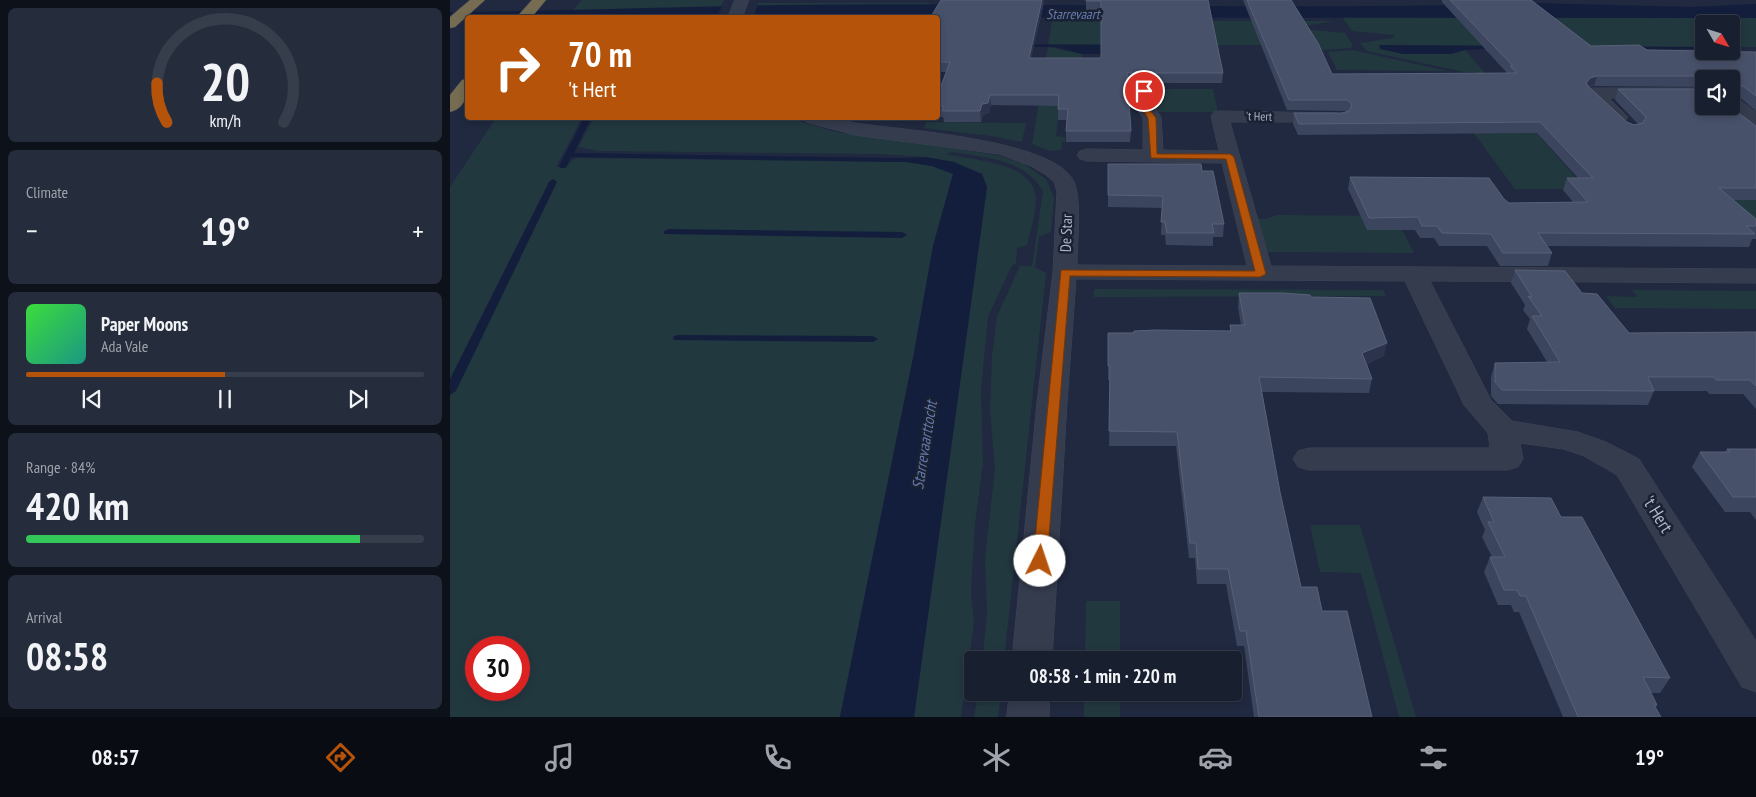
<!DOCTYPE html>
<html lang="en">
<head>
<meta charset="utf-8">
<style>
	:root { --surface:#181f2f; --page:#252c3b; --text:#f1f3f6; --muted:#9fa2aa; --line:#363d4b; --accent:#b45309 }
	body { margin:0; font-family:"PT Sans Narrow",sans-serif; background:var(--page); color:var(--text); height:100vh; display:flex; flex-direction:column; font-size:19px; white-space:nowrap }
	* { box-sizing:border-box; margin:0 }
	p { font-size:16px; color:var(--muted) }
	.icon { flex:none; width:28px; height:28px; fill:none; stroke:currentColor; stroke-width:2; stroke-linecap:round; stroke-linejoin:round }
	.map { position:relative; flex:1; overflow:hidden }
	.panel { display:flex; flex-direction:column; gap:8px; padding:8px; background:#0d111a; width:450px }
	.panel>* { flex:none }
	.hud { position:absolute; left:15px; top:15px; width:475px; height:105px; border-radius:5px; box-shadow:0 2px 8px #0003,0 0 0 1px var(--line); background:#b45309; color:#fff; overflow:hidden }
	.needle { width:32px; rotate:129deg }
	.tools { position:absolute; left:1245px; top:15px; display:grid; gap:10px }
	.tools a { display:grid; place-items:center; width:45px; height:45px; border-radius:5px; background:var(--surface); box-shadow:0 2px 8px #0003,0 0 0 1px var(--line); font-size:25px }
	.speed { position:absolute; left:15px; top:636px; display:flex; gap:10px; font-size:25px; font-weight:700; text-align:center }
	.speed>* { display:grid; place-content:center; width:65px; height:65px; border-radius:50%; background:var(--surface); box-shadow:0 2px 8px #0003,0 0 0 1px var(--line); line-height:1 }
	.speed .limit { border:8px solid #d22; background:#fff; color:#111 }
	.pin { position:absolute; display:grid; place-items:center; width:42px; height:42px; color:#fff; margin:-21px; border:2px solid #fff; border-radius:50%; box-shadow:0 1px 5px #0007 }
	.me { position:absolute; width:55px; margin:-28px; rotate:4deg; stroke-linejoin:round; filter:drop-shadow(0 0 4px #0008) }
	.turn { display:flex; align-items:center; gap:18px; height:105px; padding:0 20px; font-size:22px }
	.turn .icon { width:65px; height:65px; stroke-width:2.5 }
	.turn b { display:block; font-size:35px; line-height:42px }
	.big { font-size:38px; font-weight:800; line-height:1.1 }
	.panel .card { flex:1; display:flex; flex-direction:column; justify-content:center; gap:8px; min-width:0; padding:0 18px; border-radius:8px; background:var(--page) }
	.panel .dial { align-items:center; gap:0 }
	.dial svg { height:130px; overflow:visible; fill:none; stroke:var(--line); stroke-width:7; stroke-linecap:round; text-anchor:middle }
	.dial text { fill:var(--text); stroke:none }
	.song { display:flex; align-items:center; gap:15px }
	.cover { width:60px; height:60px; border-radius:8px; background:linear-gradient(135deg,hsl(120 70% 55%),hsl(170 70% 35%)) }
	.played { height:5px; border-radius:2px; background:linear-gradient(90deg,var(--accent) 50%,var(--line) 50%) }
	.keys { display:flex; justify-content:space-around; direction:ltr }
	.heat { display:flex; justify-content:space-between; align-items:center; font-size:28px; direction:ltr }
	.charge { height:8px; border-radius:4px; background:linear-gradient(90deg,#34c759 84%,var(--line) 0) }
	.trip { position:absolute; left:514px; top:651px; width:278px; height:50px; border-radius:5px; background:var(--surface); box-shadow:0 2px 8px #0003,0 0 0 1px var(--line); font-weight:800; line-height:50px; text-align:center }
	.tab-bar { display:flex; height:80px; justify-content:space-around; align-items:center; background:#0a0c13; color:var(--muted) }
	.tab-bar .icon { width:35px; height:35px }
	.tab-bar .on { color:var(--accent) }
	.tab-bar b { font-size:22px; color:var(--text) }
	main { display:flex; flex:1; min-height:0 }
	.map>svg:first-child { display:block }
	.green { fill:#22383f; fill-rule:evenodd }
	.water { fill:#131e3d }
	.pier { fill:#20293f }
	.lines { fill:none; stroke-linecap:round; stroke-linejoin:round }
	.stream { fill:#131e3d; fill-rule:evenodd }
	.minor-casing { stroke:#3e4557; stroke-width:1 }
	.motorway-casing { stroke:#3d4356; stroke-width:1 }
	.minor { fill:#353c4e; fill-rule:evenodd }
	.motorway { fill:#756c51; fill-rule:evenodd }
	.wall { fill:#3b455d; fill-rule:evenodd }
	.shaded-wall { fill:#2b344c }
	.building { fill:#475169; stroke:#586178 }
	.route { fill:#b45309; stroke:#753606 }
	.labels { text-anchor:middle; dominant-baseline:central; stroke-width:5; stroke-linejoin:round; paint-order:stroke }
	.far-street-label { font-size:12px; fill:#b0b6ca; stroke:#1a2133 }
	.far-water-label { font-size:14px; font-style:italic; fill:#657aad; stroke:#1a2133 }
	.street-label { font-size:15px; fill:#b0b6ca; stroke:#1a2133 }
	.water-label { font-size:16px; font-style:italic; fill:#657aad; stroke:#1a2133 }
	.near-street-label { font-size:18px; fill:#b0b6ca; stroke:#1a2133 }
</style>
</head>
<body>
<main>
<section class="panel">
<div class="card dial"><svg viewBox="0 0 100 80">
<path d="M14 69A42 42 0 1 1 86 69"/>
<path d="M14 69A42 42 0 0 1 8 45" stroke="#b45309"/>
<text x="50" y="56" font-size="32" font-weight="700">20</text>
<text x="50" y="72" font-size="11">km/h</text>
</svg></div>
<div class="card"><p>Climate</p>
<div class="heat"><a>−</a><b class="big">19°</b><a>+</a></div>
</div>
<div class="card">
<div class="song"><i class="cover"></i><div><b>Paper Moons</b><p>Ada Vale</p></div></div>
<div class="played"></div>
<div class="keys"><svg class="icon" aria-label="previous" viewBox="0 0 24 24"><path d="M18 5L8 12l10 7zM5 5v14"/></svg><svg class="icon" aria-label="pause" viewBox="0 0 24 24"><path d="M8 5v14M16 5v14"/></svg><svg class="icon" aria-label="next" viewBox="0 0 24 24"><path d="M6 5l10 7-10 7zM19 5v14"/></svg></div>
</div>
<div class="card"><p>Range · 84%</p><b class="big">420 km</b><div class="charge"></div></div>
<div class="card"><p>Arrival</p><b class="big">08:58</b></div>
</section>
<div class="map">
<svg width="1306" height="717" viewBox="0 0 1306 717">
	<rect width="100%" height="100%" fill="#20293f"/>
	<g class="green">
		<path d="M 132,0 L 274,0 L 271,7 L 122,11 Z"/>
		<path d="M 308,3 L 480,3 L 479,5 L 307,7 Z"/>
		<path d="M 892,17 L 1306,18 L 1306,47 L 1281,47 L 1281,24 L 1254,24 L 1254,47 L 929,45 L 1001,54 L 1015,50 L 1036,74 L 1026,74 L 1024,72 L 1014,72 L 917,51 L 910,43 L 943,38 L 945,35 L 902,31 Z"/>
		<path d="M 602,21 L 884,21 L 854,26 L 852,29 L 895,33 L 903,45 L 901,48 L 869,50 L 867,45 L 598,45 Z"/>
		<path d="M 598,47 L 632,54 L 628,85 L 591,85 Z"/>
		<path d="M 903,50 L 997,71 L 887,70 L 878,52 Z"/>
		<path d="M 591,89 L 691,89 L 692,91 L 612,89 L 606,136 L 615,137 L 615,142 L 612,142 L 611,150 L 600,151 L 582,144 Z"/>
		<path d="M 696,89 L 763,89 L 768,112 L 706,112 L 704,91 L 696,91 Z"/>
		<path d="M 1006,109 L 1083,129 L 1136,189 L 1065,189 Z"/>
		<path d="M 46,118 L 132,118 L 106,167 L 116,167 L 123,160 L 127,158 L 460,162 L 482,166 L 503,174 L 483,246 L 464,353 L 390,717 L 0,717 L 0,187 ZM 26,648 L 69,648 L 69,690 L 26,690 Z"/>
		<path d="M 144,118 L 339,118 L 386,132 L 547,155 L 574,164 L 596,179 L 604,198 L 601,232 L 589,237 L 585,267 L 596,273 L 554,660 L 532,660 L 537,614 L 535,559 L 545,469 L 540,409 L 542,356 L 547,316 L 570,266 L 582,266 L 593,192 C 577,159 533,157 502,152 L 496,154 C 524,161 588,161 586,203 C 585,217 580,231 577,245 L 567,248 L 566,263 L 561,267 L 538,317 L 531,390 L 533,464 L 525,523 L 521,593 L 524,623 L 511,717 L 464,717 L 537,187 L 504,162 L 475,157 L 431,154 L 149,151 L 128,147 Z"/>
		<path d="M 476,122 L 576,123 L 572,142 L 541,136 L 474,128 Z"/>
		<path d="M 1270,199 L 1306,199 L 1306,230 Z"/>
		<path d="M 826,215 L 945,216 L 964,253 L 815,252 L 806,219 L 816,219 Z"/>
		<path d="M 644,289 L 933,290 L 936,296 L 644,297 Z"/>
		<path d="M 1182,290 L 1306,291 L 1306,309 L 1165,308 L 1156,296 L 1188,297 Z"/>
		<path d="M 860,525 L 910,525 L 966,717 L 949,717 L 911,573 L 870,572 Z"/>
		<path d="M 636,601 L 670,601 L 670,660 L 635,660 Z"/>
		<path d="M 528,693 L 551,693 L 548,717 L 524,717 Z"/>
		<rect x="634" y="693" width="36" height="24"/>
	</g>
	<g class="water">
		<path d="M 1081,3 L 1242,7 L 1306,4 L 1306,18 L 0,17 L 0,12 C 109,11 217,7 326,5 C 578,2 830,11 1081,3 Z"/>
		<path d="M 488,44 L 766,45 L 753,54 L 632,54 L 605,47 L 488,47 Z"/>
		<path d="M 929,45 L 1254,47 L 1254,49 L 1035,49 L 1015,50 L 1001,54 L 953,54 L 930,49 Z"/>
		<path d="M 475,157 L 504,162 L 532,174 L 537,187 L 464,717 L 390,717 L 464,353 L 483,246 L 503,174 L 482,166 L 435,159 Z"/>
	</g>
	<path class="pier" d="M 273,4 L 308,4 L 303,18 L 267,17 Z"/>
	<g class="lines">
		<g class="stream">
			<path d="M 134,118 L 141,118 L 124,153 L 450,158 L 454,160 L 450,162 L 121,157 L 116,168 L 110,168 L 109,166 Z"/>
			<path d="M 103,179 L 107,182 L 6,391 L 0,395 L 0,379 L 99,182 Z"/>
			<path d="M 218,229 L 452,232 L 457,235 L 452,238 L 215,234 L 213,232 Z"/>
			<path d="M 228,335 L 423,336 L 428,339 L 423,342 L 224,340 L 223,338 L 224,336 Z"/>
		</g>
		<g class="minor-casing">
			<g id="minor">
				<path d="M 285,0 L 299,0 L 292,18 L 278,18 Z"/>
				<path d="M 694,86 L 700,87 L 703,91 L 706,110 L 711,117 L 713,150 L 769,151 L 761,116 L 764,112 L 770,111 L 888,113 L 891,117 L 888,121 L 882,122 L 780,122 L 821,266 L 1306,269 L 1306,283 L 980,281 L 1041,400 L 1062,421 L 1128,432 L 1156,442 L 1189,459 L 1306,641 L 1306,692 L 1292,687 L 1167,475 L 1134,456 L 1113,449 L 1070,443 L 1073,459 L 1068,467 L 1057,470 L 859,470 L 848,467 L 843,459 L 848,451 L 859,448 L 1040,448 L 1038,433 L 1014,405 L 955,281 L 626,279 L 617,403 L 602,660 L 562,660 L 587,403 L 603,272 L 607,191 L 604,182 L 596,175 L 581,166 L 549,154 L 405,135 L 356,122 L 353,118 L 382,118 L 405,123 C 450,130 605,139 624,182 C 632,199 627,244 627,265 L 797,266 L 772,163 L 637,161 L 630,159 L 627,155 L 630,151 L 637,149 L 693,150 L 693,118 L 688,111 L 685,91 L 688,87 Z"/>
				<path d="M 1144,88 L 1254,88 L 1254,98 L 1159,98 L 1178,117 L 1175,121 C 1160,125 1148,107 1138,97 L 1135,93 L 1138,89 Z"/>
				<path d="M 1281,97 L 1287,98 L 1306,112 L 1306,125 L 1300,124 L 1276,106 L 1281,106 Z"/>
				<path d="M 560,692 L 600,692 L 599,717 L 557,717 Z"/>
			</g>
		</g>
		<g class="motorway-casing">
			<g id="motorway">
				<path d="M 20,0 L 35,0 L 5,27 L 0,28 L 0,17 Z"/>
				<path d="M 82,0 L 96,0 L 81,18 L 66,18 Z"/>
				<path d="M 18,79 C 18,93 16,108 0,112 L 0,95 L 12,80 Z"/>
			</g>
		</g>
		<use href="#minor" class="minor"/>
		<use href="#motorway" class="motorway"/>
	</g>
	<g class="wall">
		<path d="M 636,0 L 758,0 L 773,73 L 772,83 L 678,83 L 681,131 L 680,142 L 616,142 L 616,131 L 617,120 L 608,120 L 608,106 L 541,105 L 539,113 L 533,115 L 531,122 L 494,122 L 493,117 L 488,117 L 488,94 L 496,72 L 488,72 L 488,18 L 594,3 L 581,58 L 651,58 L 651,10 L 636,10 Z"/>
		<path d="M 793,0 L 841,0 L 882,74 L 1057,73 L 992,2 L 992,0 L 1081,0 L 1141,46 L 1197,50 L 1306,52 L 1306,111 L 1288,96 L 1283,96 L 1282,98 L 1285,101 L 1282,109 L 1306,126 L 1306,200 L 1283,200 L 1306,219 L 1306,239 L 1302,239 L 1299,247 L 1097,246 L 1102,253 L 1098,266 L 1050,266 L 1037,246 L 989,246 L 984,238 L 970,238 L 965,230 L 917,230 L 898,189 L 900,177 L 1054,199 L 1059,203 L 1123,202 L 1113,190 L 1117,178 L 1128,178 L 1087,133 L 848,135 L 843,124 L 844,113 L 892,113 L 897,112 L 896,111 L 837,110 ZM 1254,79 L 1281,79 L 1281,106 L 1254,106 L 1168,89 L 1165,100 L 1188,124 L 1184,125 L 1177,122 L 1140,87 L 1144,86 L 1254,87 Z"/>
		<path d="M 658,164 L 752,171 L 774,224 L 773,237 L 763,237 L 763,246 L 716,245 L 715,235 L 711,235 L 712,208 L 658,207 Z"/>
		<path d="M 1065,270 L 1132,293 L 1179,333 L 1306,332 L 1306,409 L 1293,394 L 1259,394 L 1257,391 L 1204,391 L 1198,405 L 1048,404 L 1041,396 L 1041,377 L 1045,363 L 1097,362 L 1077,329 L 1080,319 L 1073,310 L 1075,305 L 1061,283 Z"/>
		<path d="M 789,293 L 861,297 L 934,356 L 917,364 L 922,379 L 919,393 L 812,392 L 830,492 L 851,587 L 872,611 L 922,717 L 804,717 L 794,646 L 787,646 L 776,584 L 747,584 L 745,558 L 739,558 L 726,446 L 659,446 L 660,380 L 658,380 L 658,333 L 780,331 L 780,325 L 791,325 L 788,307 Z"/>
		<path d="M 1277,449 L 1306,449 L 1306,520 L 1300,512 L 1275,512 L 1242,467 L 1250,452 L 1275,452 Z"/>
		<path d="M 1033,497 L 1111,517 L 1220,678 L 1210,693 L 1201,693 L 1207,705 L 1206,708 L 1211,717 L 1113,717 L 1069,612 L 1064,612 L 1061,605 L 1048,605 L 1034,572 L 1040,557 L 1042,557 L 1032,537 L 1035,530 L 1027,512 Z"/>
	</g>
	<g class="shaded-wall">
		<path d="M 592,0 L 594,0 L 594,3 L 579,68 L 579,58 Z"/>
		<path d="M 1147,76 L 1144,86 L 1136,88 L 1136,83 L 1140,78 Z"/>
		<path d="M 540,95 L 541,105 L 539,113 L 533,115 L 531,122 L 530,111 L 532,104 Z"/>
		<path d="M 937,343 L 934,356 L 910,367 L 912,353 Z"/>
	</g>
	<g class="building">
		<path d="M 491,0 L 592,0 L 579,58 L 651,58 L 651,1 L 636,1 L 636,0 L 758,0 L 773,73 L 677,73 L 681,131 L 616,131 L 618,109 L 608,109 L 609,95 L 540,95 L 538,103 L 532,104 L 530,111 L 492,111 L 494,106 L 488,106 L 488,94 L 500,62 L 488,62 L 488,18 L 480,18 Z"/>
		<path d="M 797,0 L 841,0 L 868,43 L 882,74 L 1067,73 L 1060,66 L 1063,66 L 1000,0 L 1081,0 L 1141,46 L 1189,45 L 1197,50 L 1306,52 L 1306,96 L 1293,86 L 1284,85 L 1284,94 L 1281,94 L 1281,79 L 1260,79 L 1259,76 L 1147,76 L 1140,78 L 1136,83 L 1140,88 L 1177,122 L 1184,125 L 1193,123 L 1196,117 L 1168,89 L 1254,89 L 1254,106 L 1279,106 L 1306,126 L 1306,188 L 1269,188 L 1306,219 L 1306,226 L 1296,226 L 1305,234 L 1088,233 L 1102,253 L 1053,253 L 1041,234 L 992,233 L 987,226 L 972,226 L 968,217 L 919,218 L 900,177 L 1039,178 L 1054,199 L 1059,203 L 1138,202 L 1117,178 L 1143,178 L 1090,122 L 849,124 L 844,113 L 892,113 L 899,111 L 902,105 L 898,100 L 839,100 Z"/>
		<path d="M 658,164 L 751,164 L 752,171 L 763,171 L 774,224 L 762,224 L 764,233 L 717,233 L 715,222 L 711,222 L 713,196 L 658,195 Z"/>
		<path d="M 1065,270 L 1115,271 L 1132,293 L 1147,294 L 1179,333 L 1306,332 L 1306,386 L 1300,380 L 1266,380 L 1264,377 L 1198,377 L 1204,391 L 1052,390 L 1045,382 L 1045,363 L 1110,362 L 1082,316 L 1092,316 L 1078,296 L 1082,297 Z"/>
		<path d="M 789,293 L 832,293 L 860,295 L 861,297 L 920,298 L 937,343 L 912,353 L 922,379 L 809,377 L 830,492 L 851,587 L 867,587 L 872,611 L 897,611 L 922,717 L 809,717 L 796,631 L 790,631 L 778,569 L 748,569 L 746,543 L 740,543 L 727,432 L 659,431 L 660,366 L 658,366 L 658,333 L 684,333 L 684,331 L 706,330 L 781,331 L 780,325 L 795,325 Z"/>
		<path d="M 1277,449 L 1306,449 L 1306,497 L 1283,497 L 1250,452 L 1280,452 Z"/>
		<path d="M 1033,497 L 1101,498 L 1111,517 L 1132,517 L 1220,678 L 1193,677 L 1207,705 L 1204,705 L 1211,717 L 1128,717 L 1076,596 L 1070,596 L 1067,590 L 1054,590 L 1040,557 L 1055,557 L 1038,522 L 1044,522 Z"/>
	</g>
	<path class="route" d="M 694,89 L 698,91 L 700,110 L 706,118 L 707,154 L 780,154 L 784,157 L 816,274 L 810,277 L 620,276 L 597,561 L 595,565 L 590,567 L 585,565 L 583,561 L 611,270 L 805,271 L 776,159 L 701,158 L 698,118 L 693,110 L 691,91 Z"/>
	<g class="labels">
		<g class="far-street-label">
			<text transform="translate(809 116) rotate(1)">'t Hert</text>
		</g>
		<g class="far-water-label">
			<text x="623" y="14">Starrevaart</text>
		</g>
		<g class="street-label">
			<text transform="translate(616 233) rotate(-88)">De Star</text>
		</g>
		<g class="water-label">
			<text transform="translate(474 445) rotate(-81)">Starrevaarttocht</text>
		</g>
		<g class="near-street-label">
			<text transform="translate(1208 514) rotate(58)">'t Hert</text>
		</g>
	</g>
</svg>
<div class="tools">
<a><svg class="needle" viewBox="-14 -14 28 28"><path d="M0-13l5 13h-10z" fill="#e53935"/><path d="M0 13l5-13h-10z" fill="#9fa2aa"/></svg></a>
<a><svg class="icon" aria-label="sound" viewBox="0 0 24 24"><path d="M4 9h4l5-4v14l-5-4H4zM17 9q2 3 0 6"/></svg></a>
</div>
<div class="speed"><div class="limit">30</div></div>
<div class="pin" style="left:694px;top:91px;background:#d93025"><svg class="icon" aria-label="arrive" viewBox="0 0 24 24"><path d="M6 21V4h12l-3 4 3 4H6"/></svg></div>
<svg class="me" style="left:590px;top:561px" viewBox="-20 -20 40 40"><circle r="19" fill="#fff"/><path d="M0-13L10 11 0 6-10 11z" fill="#b45309"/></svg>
<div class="trip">08:58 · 1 min · 220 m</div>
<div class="hud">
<div class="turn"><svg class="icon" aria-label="right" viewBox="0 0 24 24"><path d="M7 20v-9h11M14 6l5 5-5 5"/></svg><div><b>70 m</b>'t Hert</div></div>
</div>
</div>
</main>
<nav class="tab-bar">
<b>08:57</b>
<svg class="icon on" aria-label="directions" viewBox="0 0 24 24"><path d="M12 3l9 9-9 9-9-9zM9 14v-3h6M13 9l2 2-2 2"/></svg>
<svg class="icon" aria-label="music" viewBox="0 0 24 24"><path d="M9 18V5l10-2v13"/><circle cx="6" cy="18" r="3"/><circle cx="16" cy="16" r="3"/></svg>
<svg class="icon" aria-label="phone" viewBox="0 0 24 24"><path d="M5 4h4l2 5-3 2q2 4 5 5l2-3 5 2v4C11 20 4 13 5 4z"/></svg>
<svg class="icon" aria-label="climate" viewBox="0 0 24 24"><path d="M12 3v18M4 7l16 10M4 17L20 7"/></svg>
<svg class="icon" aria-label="car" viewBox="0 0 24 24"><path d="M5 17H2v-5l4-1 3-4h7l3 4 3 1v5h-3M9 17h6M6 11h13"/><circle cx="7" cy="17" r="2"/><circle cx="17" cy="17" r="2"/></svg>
<svg class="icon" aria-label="filters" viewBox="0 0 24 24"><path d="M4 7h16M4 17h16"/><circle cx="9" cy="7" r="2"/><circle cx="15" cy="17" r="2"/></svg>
<b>19°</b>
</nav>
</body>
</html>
